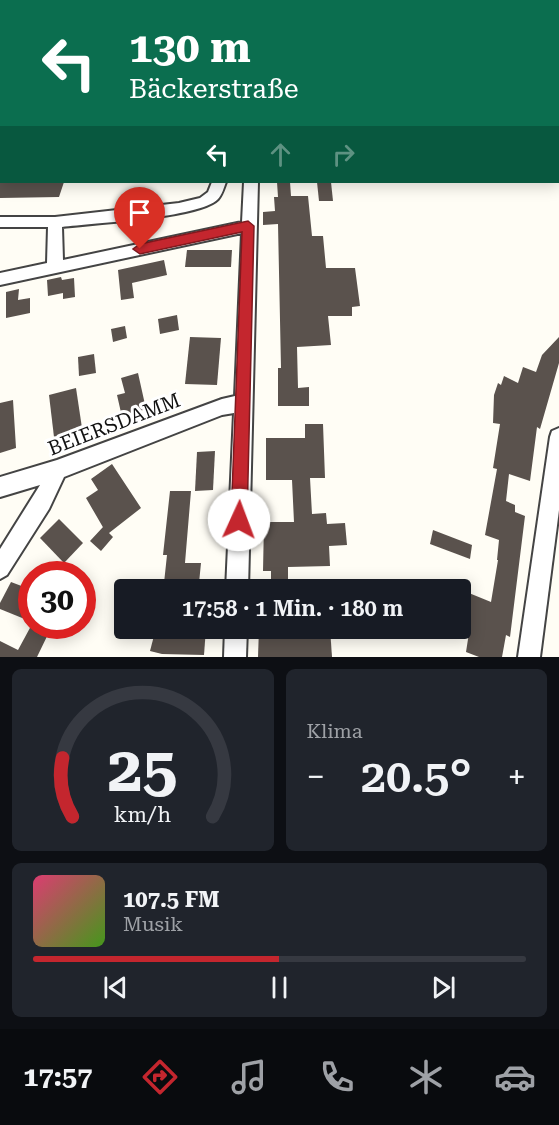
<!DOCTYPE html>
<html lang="de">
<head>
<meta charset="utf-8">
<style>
	:root { --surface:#171b24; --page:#20242c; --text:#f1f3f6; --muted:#9ea1a6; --line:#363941; --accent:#c4262e }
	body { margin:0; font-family:"Roboto Serif",serif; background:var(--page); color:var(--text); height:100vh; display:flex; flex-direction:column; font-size:22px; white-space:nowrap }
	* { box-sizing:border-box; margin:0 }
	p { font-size:20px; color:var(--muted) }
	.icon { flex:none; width:33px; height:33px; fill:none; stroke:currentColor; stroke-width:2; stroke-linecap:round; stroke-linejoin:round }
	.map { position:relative; height:657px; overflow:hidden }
	.sheet { display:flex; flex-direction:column; gap:12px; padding:12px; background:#0d0f14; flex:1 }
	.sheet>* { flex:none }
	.banner { position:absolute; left:0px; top:0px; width:560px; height:183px; box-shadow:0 3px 15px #0003; background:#0b6e4f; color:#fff; overflow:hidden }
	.speed { position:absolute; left:18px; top:561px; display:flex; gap:12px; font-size:30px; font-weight:700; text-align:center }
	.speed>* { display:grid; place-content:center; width:78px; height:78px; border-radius:50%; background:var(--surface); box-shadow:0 3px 15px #0003; line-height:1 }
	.speed .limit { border:9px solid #d22; background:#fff; color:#111 }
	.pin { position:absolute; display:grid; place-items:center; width:51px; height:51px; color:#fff; margin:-62px -26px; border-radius:50% 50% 50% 0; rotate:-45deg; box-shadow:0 0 6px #0007 }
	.pin .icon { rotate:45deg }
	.me { position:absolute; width:66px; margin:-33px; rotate:2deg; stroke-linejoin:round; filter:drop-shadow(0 0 4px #0008) }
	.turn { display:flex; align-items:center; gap:21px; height:126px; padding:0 30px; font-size:27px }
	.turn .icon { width:78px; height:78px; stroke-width:2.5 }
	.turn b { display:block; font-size:42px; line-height:51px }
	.lanes { display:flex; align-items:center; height:57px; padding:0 30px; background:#0003; justify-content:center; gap:30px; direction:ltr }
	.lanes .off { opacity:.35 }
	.big { font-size:45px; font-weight:600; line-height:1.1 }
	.sheet .card { flex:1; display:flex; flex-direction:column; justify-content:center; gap:9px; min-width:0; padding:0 21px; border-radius:9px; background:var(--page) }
	.sheet .dial { align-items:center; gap:0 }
	.dial svg { height:156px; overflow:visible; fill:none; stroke:var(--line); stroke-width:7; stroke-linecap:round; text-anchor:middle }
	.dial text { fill:var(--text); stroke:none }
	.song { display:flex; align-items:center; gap:18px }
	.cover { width:72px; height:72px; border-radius:9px; background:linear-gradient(135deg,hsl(340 70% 55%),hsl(100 70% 35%)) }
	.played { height:6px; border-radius:3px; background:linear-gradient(90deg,var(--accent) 50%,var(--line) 50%) }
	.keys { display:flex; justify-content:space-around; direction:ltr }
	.heat { display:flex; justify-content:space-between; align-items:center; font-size:33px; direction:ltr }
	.sheet .tiles { flex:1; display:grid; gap:12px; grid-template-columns:1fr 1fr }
	.card:last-child { grid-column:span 2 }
	.trip { position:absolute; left:114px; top:579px; width:357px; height:60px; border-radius:6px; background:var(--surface); box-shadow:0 3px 15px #0003; font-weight:600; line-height:60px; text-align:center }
	.dock { display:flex; height:96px; justify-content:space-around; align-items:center; background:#090b0e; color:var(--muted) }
	.dock .icon { width:42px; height:42px }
	.dock .selected { color:var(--accent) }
	.dock b { font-size:27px; color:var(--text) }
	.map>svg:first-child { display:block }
	.green { fill:#d5ebbd }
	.building { fill:#5a524d }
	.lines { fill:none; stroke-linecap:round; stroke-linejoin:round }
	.minor-casing { stroke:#444; stroke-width:4 }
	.minor { fill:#fff; fill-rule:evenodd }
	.route { fill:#c4262e; stroke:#7f191e; stroke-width:1.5 }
	.labels { text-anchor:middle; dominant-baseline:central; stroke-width:6; stroke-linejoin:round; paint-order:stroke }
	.street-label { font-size:20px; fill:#111; stroke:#fff }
</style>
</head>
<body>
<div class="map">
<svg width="559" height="657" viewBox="0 0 559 657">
	<rect width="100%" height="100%" fill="#fffdf5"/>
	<path class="green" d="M 0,0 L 100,0 L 2,2 L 0,163 Z"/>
	<g class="building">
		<path d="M 0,182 L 64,182 L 59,197 L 0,198 Z"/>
		<path d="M 277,182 L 290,182 L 291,196 L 308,196 L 312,236 L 323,236 L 326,268 L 355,268 L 360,306 L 352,307 L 352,316 L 328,316 L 331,345 L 297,347 L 298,388 L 309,387 L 309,406 L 278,406 L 278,368 L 281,368 L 278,224 L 263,225 L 263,212 L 275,211 L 274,197 L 278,197 Z"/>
		<path d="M 317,182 L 331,182 L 333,201 L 319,201 Z"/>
		<path d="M 187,250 L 232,250 L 231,267 L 185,267 Z"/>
		<path d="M 164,260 L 167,275 L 132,283 L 134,298 L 121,300 L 118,270 Z"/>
		<path d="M 61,277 L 62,280 L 74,278 L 75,297 L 63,299 L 63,293 L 48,296 L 47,280 Z"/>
		<path d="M 19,289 L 18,300 L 30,298 L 30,313 L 6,318 L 6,292 Z"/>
		<path d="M 177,315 L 179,330 L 160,334 L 158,319 Z"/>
		<path d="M 125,326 L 127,338 L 113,342 L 111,329 Z"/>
		<path d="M 190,337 L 221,338 L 217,385 L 185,384 Z"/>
		<path d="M 559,337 L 559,363 L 540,429 L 537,427 L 530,481 L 509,474 L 506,501 L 515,505 L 515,512 L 525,516 L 510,637 L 506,635 L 502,657 L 479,657 L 466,652 L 471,620 L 460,616 L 460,612 L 464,591 L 491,602 L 498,560 L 497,560 L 499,540 L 485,535 L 497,469 L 493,468 L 500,424 L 493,423 L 494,395 L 498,383 L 501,385 L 504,376 L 518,383 L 523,367 L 536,372 L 542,355 Z"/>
		<path d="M 94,354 L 96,373 L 79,376 L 78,357 Z"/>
		<path d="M 138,373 L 146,409 L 122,417 L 117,395 L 125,393 L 121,378 Z"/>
		<path d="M 76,388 L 82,428 L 54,437 L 49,395 Z"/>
		<path d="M 13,400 L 16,448 L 0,453 L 0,403 Z"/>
		<path d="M 305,424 L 323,424 L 325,478 L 310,478 L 312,514 L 326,513 L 327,524 L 345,523 L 347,545 L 329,546 L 330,566 L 288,567 L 288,581 L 271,581 L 271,571 L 263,571 L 264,522 L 294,522 L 292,480 L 266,480 L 266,438 L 305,438 Z"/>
		<path d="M 215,451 L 213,490 L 195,491 L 197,452 Z"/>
		<path d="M 112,464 L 141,508 L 109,533 L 113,537 L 101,551 L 90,541 L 103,527 L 104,529 L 86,498 L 98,490 L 91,479 Z"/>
		<path d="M 170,491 L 191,491 L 185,563 L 201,563 L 199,583 L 164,583 L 167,555 L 163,555 Z"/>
		<path d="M 59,519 L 83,543 L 64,563 L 40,538 Z"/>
		<path d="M 433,530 L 472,545 L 470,559 L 430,544 Z"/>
		<path d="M 11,582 L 32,590 L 32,622 L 0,609 L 0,603 Z"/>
		<path d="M 31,626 L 52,626 L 37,657 L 0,657 L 0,641 L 18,650 Z"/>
		<path d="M 156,628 L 206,628 L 204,655 L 162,654 L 150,651 Z"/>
		<path d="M 259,628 L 330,628 L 332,657 L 258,657 Z"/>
	</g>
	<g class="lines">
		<g class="minor-casing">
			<g id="minor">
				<rect x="254" y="0" width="10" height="2"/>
				<rect x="424" y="0" width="10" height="2"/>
				<path d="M 534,0 L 545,0 L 533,2 Z"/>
				<rect x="558" y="50" width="1" height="7"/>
				<rect x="558" y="145" width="1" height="8"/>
				<path d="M 212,182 L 226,182 C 224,187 222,195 218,199 C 200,218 93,223 62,227 L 63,260 L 242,222 L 244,182 L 258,182 L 248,590 L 226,590 L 234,413 L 222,415 L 64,477 L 49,509 L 7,575 L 0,579 L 0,549 L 40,485 L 0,497 L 0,477 L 57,460 L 222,399 L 235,396 L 242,233 L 0,285 L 0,273 L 47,263 L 48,227 L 0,227 L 0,217 L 55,217 L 179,203 L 200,198 L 208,192 Z"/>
				<path d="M 559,428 L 559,510 L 540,657 L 518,657 L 550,437 L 552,431 Z"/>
				<path d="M 225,628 L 247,628 L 246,657 L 224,657 Z"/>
			</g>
		</g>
		<use href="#minor" class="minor"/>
	</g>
	<path class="route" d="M 248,221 L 254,226 L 247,520 L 245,526 L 239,529 L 233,526 L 231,520 L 242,232 L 140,254 L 133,249 L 140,244 Z"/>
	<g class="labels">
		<g class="street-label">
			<text transform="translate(114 424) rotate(-21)">BEIERSDAMM</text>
		</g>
	</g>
</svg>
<div class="speed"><div class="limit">30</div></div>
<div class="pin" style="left:140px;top:249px;background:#d93025"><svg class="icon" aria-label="arrive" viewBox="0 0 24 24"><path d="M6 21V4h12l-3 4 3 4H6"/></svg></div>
<svg class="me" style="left:239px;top:520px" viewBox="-20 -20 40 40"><circle r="19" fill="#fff"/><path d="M0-13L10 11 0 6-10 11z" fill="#c4262e"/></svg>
<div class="trip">17:58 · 1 Min. · 180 m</div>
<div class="banner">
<div class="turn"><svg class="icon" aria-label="left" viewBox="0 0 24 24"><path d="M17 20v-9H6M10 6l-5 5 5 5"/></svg><div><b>130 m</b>Bäckerstraße</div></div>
<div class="lanes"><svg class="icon" aria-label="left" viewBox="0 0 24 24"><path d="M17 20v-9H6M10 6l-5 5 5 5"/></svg><svg class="icon off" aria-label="ahead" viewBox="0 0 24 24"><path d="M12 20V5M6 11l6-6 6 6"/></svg><svg class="icon off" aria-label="right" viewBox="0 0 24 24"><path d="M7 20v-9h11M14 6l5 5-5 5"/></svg></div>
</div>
</div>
<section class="sheet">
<div class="tiles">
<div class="card dial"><svg viewBox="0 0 100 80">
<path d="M14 69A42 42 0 1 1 86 69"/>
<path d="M14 69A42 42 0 0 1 9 39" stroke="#c4262e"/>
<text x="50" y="56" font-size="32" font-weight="700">25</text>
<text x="50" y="72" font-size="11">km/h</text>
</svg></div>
<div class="card"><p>Klima</p>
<div class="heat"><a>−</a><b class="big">20.5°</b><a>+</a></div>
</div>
<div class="card">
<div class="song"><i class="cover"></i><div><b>107.5 FM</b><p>Musik</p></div></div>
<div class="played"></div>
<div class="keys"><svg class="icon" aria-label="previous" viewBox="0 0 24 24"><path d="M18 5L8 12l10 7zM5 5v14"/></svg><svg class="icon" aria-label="pause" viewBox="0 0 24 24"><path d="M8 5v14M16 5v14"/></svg><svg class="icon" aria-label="next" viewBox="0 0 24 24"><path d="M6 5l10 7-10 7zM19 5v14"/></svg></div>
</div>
</div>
</section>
<nav class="dock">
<b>17:57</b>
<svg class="icon selected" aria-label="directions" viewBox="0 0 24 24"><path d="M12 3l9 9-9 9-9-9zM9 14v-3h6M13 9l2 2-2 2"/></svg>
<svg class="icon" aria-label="music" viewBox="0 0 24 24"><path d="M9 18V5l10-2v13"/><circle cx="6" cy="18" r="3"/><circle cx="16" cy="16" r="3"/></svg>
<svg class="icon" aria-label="phone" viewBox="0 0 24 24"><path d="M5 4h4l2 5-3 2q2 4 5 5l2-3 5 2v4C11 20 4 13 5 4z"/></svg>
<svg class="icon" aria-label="climate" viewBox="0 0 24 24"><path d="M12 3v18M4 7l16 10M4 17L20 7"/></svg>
<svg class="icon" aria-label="car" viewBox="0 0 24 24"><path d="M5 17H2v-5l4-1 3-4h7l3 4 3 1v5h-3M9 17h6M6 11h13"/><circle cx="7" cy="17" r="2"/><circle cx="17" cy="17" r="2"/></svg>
</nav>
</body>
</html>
